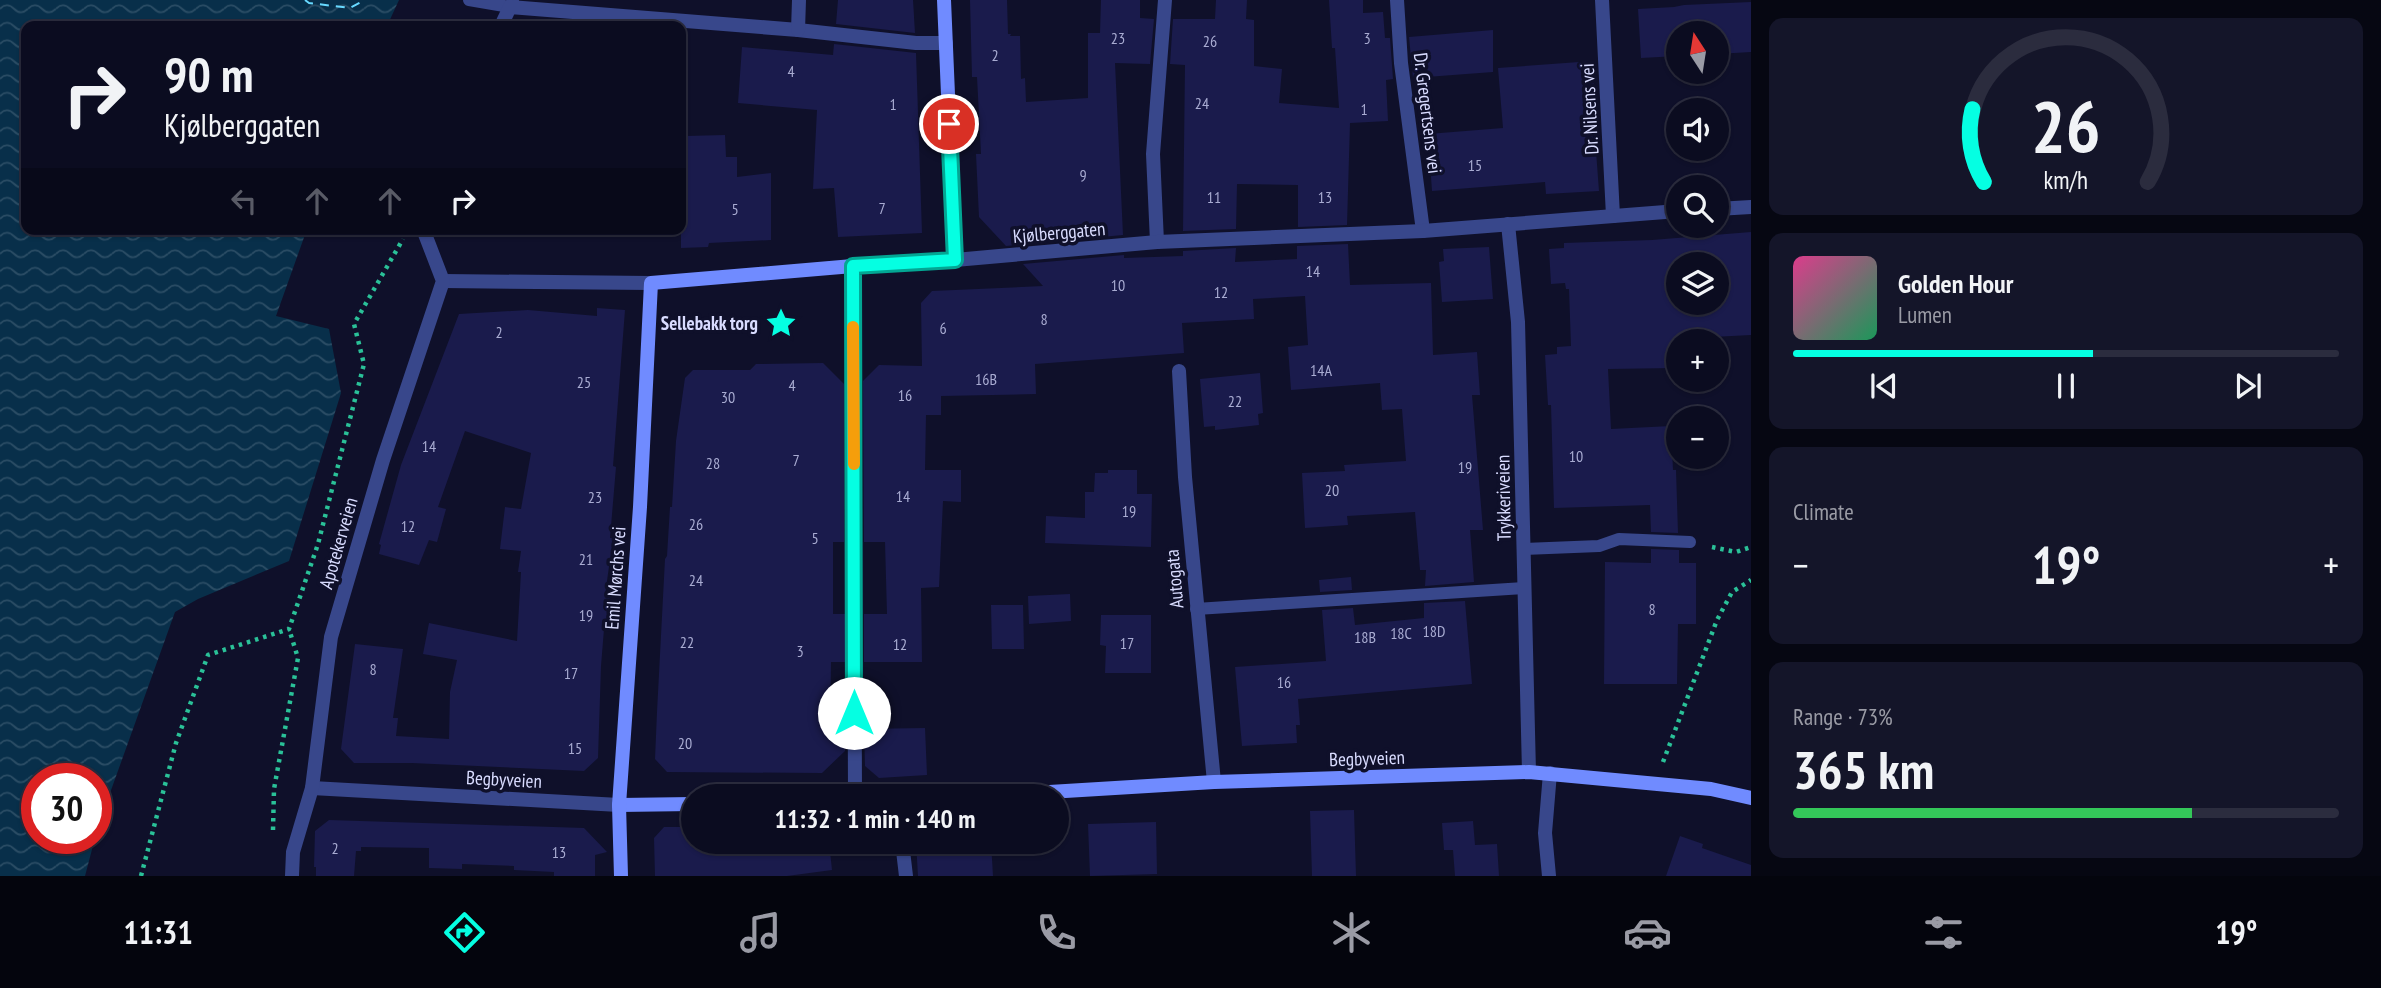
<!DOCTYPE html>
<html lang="en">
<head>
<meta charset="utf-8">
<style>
	:root { --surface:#0b0c20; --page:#141529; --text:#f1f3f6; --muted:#9a9ba5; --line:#2b2c3e; --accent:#05ffe2 }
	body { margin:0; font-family:"PT Sans Narrow",sans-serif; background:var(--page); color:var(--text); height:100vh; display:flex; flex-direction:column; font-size:26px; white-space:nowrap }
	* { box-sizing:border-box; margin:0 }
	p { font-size:23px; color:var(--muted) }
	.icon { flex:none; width:38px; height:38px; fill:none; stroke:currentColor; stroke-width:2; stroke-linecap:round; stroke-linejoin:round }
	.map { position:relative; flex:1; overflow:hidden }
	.sheet { display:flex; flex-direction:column; gap:18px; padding:18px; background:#060712; width:630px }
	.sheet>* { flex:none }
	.top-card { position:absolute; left:21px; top:21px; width:665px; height:214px; border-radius:14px; box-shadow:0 2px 5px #0004,0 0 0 2px var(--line); background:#0b0c20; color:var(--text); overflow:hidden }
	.needle { width:46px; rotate:348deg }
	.buttons { position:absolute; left:1666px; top:21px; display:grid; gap:14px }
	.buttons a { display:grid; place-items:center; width:63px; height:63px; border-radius:50%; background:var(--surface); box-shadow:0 2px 5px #0004,0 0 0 2px var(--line); font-size:35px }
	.speed { position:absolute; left:21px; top:763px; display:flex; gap:14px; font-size:35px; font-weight:700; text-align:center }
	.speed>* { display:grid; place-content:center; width:91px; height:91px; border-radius:50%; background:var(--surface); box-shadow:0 2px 5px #0004,0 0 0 2px var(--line); line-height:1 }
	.speed .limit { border:10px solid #d22; background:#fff; color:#111 }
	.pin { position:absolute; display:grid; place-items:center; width:60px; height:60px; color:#fff; margin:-30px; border:4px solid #fff; border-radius:50%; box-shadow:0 2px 7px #0007 }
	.me { position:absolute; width:77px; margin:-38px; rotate:0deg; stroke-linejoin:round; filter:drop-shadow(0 0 5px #0008) }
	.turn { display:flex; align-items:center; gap:24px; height:147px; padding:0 28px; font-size:32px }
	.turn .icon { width:91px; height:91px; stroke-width:2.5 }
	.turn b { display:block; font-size:49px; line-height:60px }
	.lanes { display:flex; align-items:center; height:66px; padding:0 28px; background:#0003; justify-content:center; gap:35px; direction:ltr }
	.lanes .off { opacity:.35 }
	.big { font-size:52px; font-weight:600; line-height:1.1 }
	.sheet .tile { flex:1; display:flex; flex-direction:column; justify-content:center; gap:10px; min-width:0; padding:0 24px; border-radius:14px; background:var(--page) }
	.sheet .dial { align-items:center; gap:0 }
	.dial svg { height:182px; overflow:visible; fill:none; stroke:var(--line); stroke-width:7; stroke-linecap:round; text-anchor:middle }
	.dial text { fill:var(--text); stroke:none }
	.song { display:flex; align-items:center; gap:21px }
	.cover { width:84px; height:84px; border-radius:10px; background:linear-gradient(135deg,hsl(330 70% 55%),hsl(150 70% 35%)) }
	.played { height:7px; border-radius:4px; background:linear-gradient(90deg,var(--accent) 55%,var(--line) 55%) }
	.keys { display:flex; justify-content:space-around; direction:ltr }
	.heat { display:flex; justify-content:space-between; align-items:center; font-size:38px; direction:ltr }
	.charge { height:10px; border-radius:5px; background:linear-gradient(90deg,#34c759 73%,var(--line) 0) }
	.trip { position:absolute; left:681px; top:784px; width:388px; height:70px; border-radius:35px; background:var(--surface); box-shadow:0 2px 5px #0004,0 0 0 2px var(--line); font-weight:600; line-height:70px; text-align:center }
	.dock { display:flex; height:112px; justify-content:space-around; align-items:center; background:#04050d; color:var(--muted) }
	.dock .icon { width:49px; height:49px }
	.dock .current { color:var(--accent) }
	.dock b { font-size:32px; color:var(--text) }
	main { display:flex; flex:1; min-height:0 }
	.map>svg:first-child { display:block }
	.water { fill:url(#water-waves) }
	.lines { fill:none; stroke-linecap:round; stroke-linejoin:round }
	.ferry { stroke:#67d9ff; stroke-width:2; stroke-dasharray:9 7; stroke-linecap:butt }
	.building { fill:#1a1b4c; fill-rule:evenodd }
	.path { stroke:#2ac198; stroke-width:4.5; stroke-dasharray:3.5 5; stroke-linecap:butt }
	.lane { stroke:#38478b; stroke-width:12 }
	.street { stroke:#38478b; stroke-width:14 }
	.secondary { stroke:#708bff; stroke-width:14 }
	.route-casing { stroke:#03a693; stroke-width:18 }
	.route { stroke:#05ffe2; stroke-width:12 }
	.slow { stroke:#f59e0b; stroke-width:12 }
	.labels { text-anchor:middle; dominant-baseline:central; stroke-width:7; stroke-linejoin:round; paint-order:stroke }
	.number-label { font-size:16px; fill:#a9acd2 }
	.street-label { font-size:19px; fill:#d9dcff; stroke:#0f102a }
	.poi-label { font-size:19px; font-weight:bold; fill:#d9dcff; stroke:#0f102a; text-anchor:end }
</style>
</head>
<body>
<main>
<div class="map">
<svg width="1751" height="876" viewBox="0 0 1751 876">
	<defs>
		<pattern id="water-waves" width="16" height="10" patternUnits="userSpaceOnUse" patternTransform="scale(1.75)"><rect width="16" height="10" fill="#082f4a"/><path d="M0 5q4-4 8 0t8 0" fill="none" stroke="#2b4d65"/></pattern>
	</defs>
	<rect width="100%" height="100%" fill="#0f102a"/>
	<path class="water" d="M 0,0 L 399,0 L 387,26 L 26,26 L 26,229 L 307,229 L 276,316 L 329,329 L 341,393 L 289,561 L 198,599 L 175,612 L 96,832 L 96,779 L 37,779 L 37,838 L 95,838 L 85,876 L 0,876 Z"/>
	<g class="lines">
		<path class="ferry" d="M 305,0 L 309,3 L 350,8 L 365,0"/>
	</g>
	<g class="building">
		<path d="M 838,0 L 913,0 L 915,33 L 836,24 Z"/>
		<path d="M 970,0 L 1007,0 L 1008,34 L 1011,34 L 1010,36 L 1020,36 L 1021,79 L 1025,78 L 1026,102 L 1088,98 L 1088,33 L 1100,33 L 1101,0 L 1140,0 L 1140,18 L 1154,19 L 1150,64 L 1115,63 L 1123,235 L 1006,246 L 979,217 L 976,154 L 981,154 L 977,77 L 972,77 Z"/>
		<path d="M 1216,0 L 1247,0 L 1246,19 L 1254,20 L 1254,66 L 1282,69 L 1279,103 L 1339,108 L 1335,48 L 1332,48 L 1329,0 L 1363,0 L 1363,13 L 1383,12 L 1385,38 L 1390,38 L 1393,79 L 1386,80 L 1388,121 L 1350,123 L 1347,225 L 1298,227 L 1298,185 L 1237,184 L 1236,229 L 1183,231 L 1185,65 L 1170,64 L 1173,19 L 1215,19 Z"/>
		<path d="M 1751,2 L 1751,52 L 1717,54 L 1717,33 L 1678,33 L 1678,56 L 1641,58 L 1638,9 L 1674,7 L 1684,5 Z"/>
		<path d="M 1493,30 L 1493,72 L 1413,78 L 1409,37 Z"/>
		<path d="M 834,44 L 916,53 L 922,233 L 838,237 L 834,188 L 813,189 L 817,110 L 738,103 L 742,47 L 833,55 Z"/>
		<path d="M 1593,61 L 1595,111 L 1593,111 L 1599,191 L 1546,194 L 1545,182 L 1432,191 L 1428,134 L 1503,128 L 1498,68 Z"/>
		<path d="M 725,135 L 726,157 L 737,157 L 737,177 L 771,173 L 771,240 L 709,243 L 708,247 L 681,248 L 681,180 L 683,180 L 683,164 L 687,164 L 686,136 Z"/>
		<path d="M 1751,232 L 1751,335 L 1674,339 L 1674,368 L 1608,369 L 1611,429 L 1671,426 L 1673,470 L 1676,470 L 1678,533 L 1651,532 L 1650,505 L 1554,508 L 1551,405 L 1548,405 L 1545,355 L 1557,354 L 1557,347 L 1571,346 L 1569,289 L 1566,289 L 1565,283 L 1551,284 L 1549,249 L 1564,248 L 1564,243 L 1652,240 ZM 1678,264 L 1717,264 L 1717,303 L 1678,303 Z"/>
		<path d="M 1348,244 L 1350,285 L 1431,283 L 1433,355 L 1477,352 L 1480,395 L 1472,395 L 1483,530 L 1470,530 L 1474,582 L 1425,586 L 1426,570 L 1420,570 L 1415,512 L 1347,516 L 1348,525 L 1305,528 L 1302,473 L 1345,471 L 1344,465 L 1406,461 L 1402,409 L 1382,410 L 1380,383 L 1291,390 L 1288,347 L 1308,345 L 1305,296 L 1253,299 L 1254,319 L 1182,323 L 1184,353 L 1035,364 L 1036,394 L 941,396 L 941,415 L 926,415 L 925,470 L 961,470 L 961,502 L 943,501 L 939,587 L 921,588 L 922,662 L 864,662 L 864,614 L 887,614 L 885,542 L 864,542 L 863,381 L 879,365 L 922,366 L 921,303 L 932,291 L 1043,286 L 1023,264 L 1124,255 L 1124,258 L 1183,256 L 1183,251 L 1236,248 L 1235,262 L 1297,259 L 1297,246 Z"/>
		<path d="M 1489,247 L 1493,299 L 1442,302 L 1439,262 L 1444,261 L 1443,249 Z"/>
		<path d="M 597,308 L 625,310 L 613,466 L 616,467 L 610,538 L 613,538 L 605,595 L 610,596 L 607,629 L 604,629 L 601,666 L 598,758 L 584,771 L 412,763 L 354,763 L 341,749 L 355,644 L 403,649 L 393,718 L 398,718 L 396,736 L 449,739 L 450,692 L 457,660 L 423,654 L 429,623 L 517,641 L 521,572 L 518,572 L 521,551 L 500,549 L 505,507 L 521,509 L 531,453 L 465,431 L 438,507 L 446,509 L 437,542 L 429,540 L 419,565 L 379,554 L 381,545 L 379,544 L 401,465 L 459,314 L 528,310 L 597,316 Z"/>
		<path d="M 823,363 L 844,384 L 844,542 L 833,542 L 833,614 L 845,614 L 845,662 L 831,662 L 830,729 L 845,729 L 845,751 L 822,773 L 667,772 L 655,759 L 657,712 L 665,559 L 667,556 L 670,507 L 672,507 L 676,441 L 685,378 L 693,370 L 750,370 L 756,364 Z"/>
		<path d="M 1260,373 L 1263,413 L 1258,414 L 1259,425 L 1215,430 L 1215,426 L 1204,427 L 1200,379 Z"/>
		<path d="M 1108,470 L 1137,470 L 1137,494 L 1152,494 L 1151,547 L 1045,543 L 1046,516 L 1085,518 L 1085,492 L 1094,492 L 1095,473 L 1108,473 Z"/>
		<path d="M 1651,549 L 1679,550 L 1679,563 L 1696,563 L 1696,624 L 1678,624 L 1677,684 L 1604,684 L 1605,562 L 1651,563 Z"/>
		<path d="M 1351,577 L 1352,590 L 1320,592 L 1319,580 Z"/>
		<path d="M 1070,594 L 1071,621 L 1029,624 L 1028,596 Z"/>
		<path d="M 1465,601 L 1472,684 L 1298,699 L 1300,725 L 1296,725 L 1297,743 L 1242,746 L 1235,667 L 1326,661 L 1322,610 L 1353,608 L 1355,625 L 1424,618 L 1424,603 Z"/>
		<path d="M 991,605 L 1023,605 L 1024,649 L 992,649 Z"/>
		<path d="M 1101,615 L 1151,615 L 1151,673 L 1105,673 L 1106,646 L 1100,645 Z"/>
		<path d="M 925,728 L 927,775 L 879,778 L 865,766 L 864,729 Z"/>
		<path d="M 1354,810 L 1356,876 L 1312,876 L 1310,811 Z"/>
		<path d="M 329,820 L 584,828 L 607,852 L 595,855 L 595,876 L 554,876 L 554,872 L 514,870 L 514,866 L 462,864 L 462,869 L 429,868 L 429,848 L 361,847 L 361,851 L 356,851 L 354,876 L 316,876 L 316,867 L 314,867 L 315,831 Z"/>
		<path d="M 1473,821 L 1475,845 L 1497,844 L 1499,876 L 1455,876 L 1453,850 L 1444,850 L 1442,823 Z"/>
		<path d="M 1156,822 L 1157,874 L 1090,876 L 1088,824 Z"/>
		<path d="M 664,827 L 693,827 L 693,842 L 829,842 L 832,870 L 787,876 L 655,876 L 654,838 Z"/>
		<path d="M 1680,836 L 1703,844 L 1702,848 L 1751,865 L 1751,876 L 1666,876 Z"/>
		<path d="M 916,842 L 991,842 L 993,876 L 918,876 Z"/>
	</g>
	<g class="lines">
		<g class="path">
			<path d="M 1712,547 L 1736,552 L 1751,547"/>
			<path d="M 1663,762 L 1717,620 L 1732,592 L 1751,580"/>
			<path d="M 273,830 L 274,789 L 298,658 L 289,629"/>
			<path d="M 141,876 L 176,743 L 208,655 L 289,629 L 318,544 L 364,364 L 354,324 L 403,239"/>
		</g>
		<g class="lane">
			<path d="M 469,0 L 510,7 L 513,0"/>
			<path d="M 1523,549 L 1599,546 L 1619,539 L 1690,542"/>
			<path d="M 1196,609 L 1524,588"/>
		</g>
		<g class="street">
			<path d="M 1397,0 L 1401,63 L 1423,231"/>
			<path d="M 1602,0 L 1613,216"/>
			<path d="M 501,26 L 510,7 L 798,30 L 916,43 L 946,43"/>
			<path d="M 798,30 L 799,0"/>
			<path d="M 1717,209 L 1751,207"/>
			<path d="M 1508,224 L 1518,322 L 1529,772"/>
			<path d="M 1157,242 L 1153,154 L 1165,0"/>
			<path d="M 955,260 L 1157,242 L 1423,231 L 1678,211"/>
			<path d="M 853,266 L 855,796"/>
			<path d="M 443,281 L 651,283"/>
			<path d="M 1179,371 L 1185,477 L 1214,782"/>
			<path d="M 312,788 L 619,805"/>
			<path d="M 902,842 L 906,876"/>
			<path d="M 292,876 L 293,852 L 312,788 L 331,637 L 383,460 L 443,281 L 423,229"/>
			<path d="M 1549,876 L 1545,833 L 1550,773"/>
		</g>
		<g class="secondary">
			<path d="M 982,796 L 1214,782 L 1529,772 L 1711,789 L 1751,798"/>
			<path d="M 619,805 L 693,804"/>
			<path d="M 621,876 L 619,805 L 640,507 L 651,283 L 853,266 L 955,260 L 944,0"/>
		</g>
	</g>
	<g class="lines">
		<g class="route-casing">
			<path id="route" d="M 854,713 L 853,266 L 955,260 L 949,124"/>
		</g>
		<use href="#route" class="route"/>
		<path class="slow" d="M 853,327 L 854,464"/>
	</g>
	<defs>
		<g id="sight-bare" transform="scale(2.415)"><path d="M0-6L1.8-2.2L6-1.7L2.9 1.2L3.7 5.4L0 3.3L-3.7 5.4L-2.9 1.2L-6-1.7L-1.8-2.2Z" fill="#05ffe2" stroke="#0f102a" stroke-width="2.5" paint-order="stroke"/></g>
	</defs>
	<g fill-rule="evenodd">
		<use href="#sight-bare" x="781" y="323"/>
	</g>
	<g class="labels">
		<g class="number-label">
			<text x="1118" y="38">23</text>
			<text x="1367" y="38">3</text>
			<text x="1210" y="41">26</text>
			<text x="995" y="55">2</text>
			<text x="791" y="71">4</text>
			<text x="1202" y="103">24</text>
			<text x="893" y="104">1</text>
			<text x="1364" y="109">1</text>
			<text x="1475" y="165">15</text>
			<text x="1083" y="175">9</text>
			<text x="1214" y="197">11</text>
			<text x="1325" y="197">13</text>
			<text x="882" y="208">7</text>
			<text x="735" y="209">5</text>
			<text x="1313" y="271">14</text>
			<text x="1118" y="285">10</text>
			<text x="1221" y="292">12</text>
			<text x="1044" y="319">8</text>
			<text x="943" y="328">6</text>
			<text x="499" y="332">2</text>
			<text x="1321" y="370">14A</text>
			<text x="986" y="379">16B</text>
			<text x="584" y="382">25</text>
			<text x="792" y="385">4</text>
			<text x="905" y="395">16</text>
			<text x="728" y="397">30</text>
			<text x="1235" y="401">22</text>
			<text x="429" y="446">14</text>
			<text x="1576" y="456">10</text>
			<text x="796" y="460">7</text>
			<text x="713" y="463">28</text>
			<text x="1465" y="467">19</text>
			<text x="1332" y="490">20</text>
			<text x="903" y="496">14</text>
			<text x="595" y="497">23</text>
			<text x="1129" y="511">19</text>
			<text x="696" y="524">26</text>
			<text x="408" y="526">12</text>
			<text x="815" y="538">5</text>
			<text x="586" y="559">21</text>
			<text x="696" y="580">24</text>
			<text x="1652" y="609">8</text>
			<text x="586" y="615">19</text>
			<text x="1434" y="631">18D</text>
			<text x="1401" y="633">18C</text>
			<text x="1365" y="637">18B</text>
			<text x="687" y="642">22</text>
			<text x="1127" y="643">17</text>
			<text x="900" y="644">12</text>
			<text x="800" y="651">3</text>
			<text x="373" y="669">8</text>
			<text x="571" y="673">17</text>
			<text x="1284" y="682">16</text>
			<text x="685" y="743">20</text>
			<text x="575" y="748">15</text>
			<text x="335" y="848">2</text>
			<text x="559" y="852">13</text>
		</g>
		<g class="street-label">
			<text transform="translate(1589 109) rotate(-93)">Dr. Nilsens vei</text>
			<text transform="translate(1428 113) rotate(83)">Dr. Gregertsens vei</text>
			<text transform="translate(1059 232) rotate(-5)">Kjølberggaten</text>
			<text transform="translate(1503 498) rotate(-91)">Trykkeriveien</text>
			<text transform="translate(338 543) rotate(-74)">Apotekerveien</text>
			<text transform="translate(615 578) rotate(-86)">Emil Mørchs vei</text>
			<text transform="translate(1174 579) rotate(-95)">Autogata</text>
			<text transform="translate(1367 758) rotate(-2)">Begbyveien</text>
			<text transform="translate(504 779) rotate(3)">Begbyveien</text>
		</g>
		<g class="poi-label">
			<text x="758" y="323">Sellebakk torg</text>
		</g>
	</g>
</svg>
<div class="buttons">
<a><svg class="needle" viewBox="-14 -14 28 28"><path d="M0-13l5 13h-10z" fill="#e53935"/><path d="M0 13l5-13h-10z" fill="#9a9ba5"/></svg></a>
<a><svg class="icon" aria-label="sound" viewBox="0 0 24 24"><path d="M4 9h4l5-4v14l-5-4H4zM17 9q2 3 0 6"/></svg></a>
<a><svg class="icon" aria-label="search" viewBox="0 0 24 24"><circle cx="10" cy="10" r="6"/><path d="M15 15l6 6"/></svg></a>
<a><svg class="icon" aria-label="layers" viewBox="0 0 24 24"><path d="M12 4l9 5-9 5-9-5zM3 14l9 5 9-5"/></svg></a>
<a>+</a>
<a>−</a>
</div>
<div class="speed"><div class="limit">30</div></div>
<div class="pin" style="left:949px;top:124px;background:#d93025"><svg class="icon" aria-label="arrive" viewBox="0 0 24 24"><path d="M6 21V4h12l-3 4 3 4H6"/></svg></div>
<svg class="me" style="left:854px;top:713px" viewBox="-20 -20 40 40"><circle r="19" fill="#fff"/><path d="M0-13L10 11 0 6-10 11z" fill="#05ffe2"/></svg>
<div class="trip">11:32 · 1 min · 140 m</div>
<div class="top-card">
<div class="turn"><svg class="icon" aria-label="right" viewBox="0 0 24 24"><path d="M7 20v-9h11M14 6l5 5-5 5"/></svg><div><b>90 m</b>Kjølberggaten</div></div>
<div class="lanes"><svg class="icon off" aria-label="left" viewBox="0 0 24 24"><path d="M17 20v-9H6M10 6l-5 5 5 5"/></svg><svg class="icon off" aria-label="ahead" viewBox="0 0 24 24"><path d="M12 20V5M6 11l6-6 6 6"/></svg><svg class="icon off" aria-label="ahead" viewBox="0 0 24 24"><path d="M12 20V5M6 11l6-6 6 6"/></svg><svg class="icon" aria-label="right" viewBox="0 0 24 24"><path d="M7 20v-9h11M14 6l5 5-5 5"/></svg></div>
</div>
</div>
<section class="sheet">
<div class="tile dial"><svg viewBox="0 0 100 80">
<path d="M14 69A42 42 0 1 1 86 69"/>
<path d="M14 69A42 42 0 0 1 9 37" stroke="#05ffe2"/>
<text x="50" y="56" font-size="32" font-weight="700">26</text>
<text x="50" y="72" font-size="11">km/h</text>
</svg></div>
<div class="tile">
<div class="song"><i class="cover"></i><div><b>Golden Hour</b><p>Lumen</p></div></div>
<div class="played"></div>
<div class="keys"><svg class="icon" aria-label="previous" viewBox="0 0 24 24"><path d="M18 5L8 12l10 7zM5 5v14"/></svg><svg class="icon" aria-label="pause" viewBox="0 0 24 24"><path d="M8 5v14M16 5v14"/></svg><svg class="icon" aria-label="next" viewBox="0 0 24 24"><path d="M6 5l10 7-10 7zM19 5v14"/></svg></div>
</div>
<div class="tile"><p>Climate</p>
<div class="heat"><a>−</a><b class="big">19°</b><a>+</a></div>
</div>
<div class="tile"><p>Range · 73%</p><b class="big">365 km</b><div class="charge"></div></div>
</section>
</main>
<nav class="dock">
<b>11:31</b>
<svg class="icon current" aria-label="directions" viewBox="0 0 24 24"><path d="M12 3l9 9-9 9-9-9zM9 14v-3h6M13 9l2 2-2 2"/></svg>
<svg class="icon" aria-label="music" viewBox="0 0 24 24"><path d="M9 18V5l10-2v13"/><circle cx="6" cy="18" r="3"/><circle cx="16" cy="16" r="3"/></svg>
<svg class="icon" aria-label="phone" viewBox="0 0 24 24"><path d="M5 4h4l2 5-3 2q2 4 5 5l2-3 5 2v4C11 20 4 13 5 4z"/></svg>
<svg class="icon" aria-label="climate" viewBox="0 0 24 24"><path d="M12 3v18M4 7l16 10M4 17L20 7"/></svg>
<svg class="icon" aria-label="car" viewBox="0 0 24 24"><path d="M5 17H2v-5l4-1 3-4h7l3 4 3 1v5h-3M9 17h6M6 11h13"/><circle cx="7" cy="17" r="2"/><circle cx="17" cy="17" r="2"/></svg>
<svg class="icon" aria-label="filters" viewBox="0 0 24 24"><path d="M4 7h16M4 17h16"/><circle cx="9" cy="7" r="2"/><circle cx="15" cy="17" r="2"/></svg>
<b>19°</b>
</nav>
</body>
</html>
